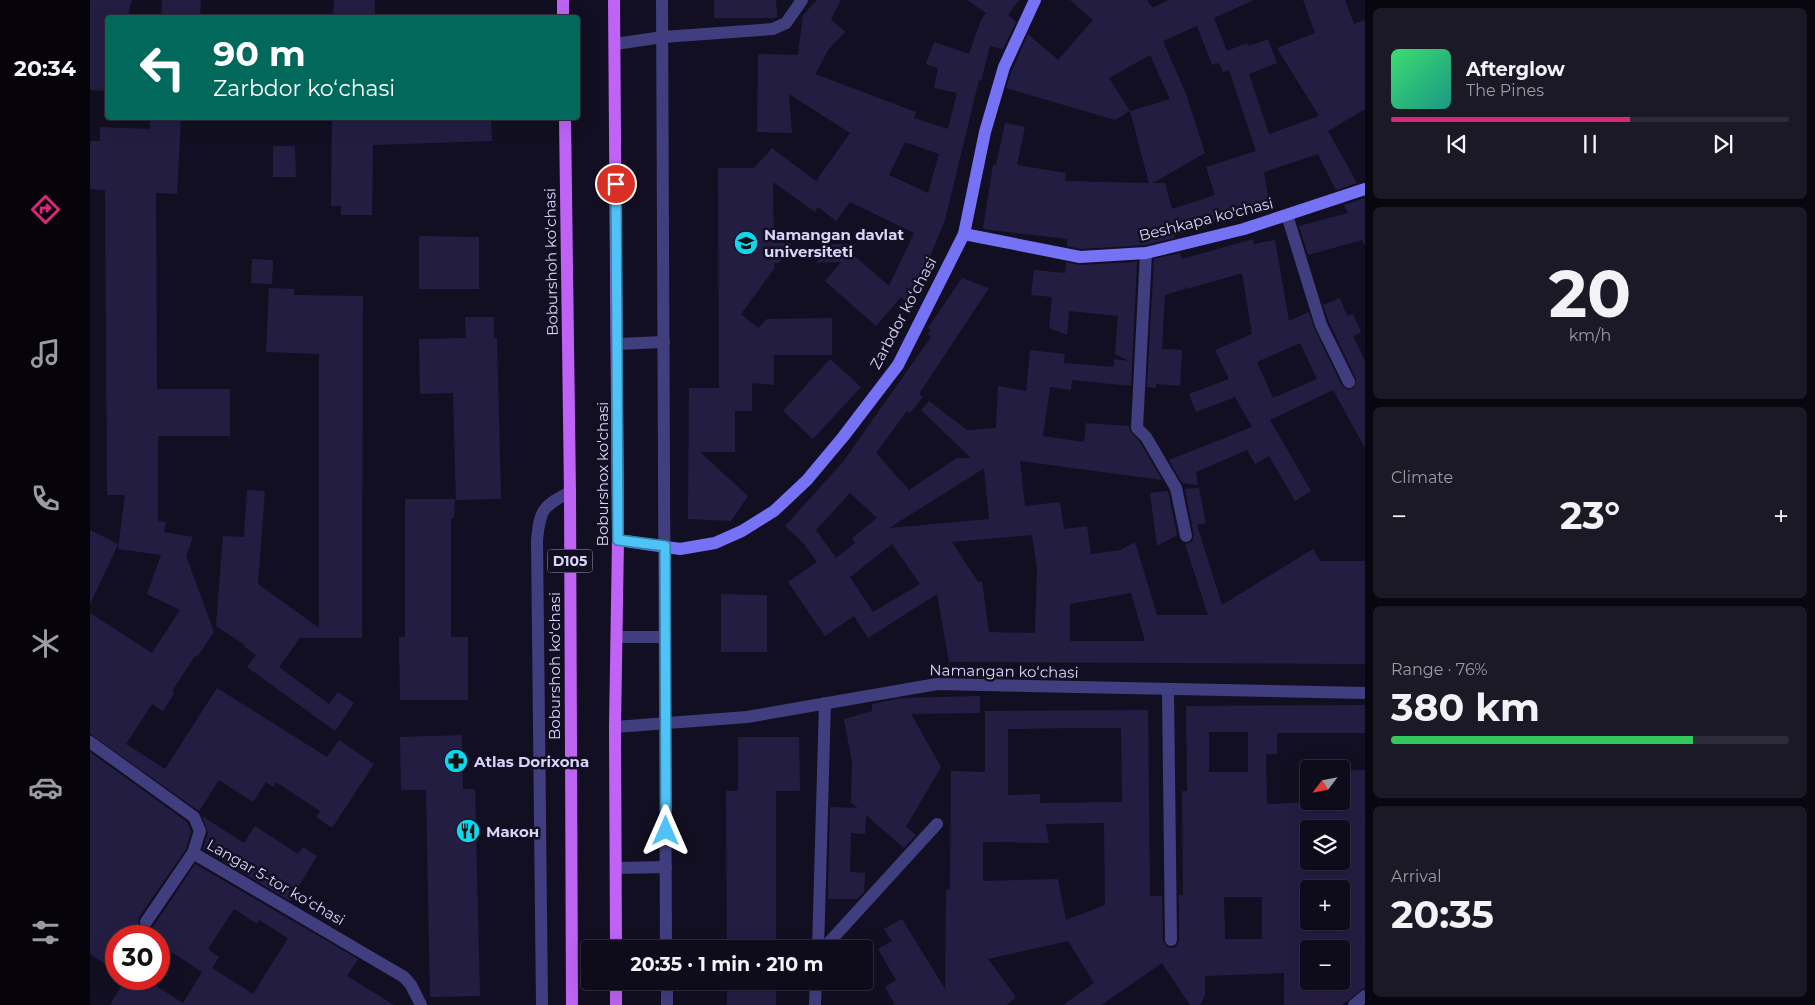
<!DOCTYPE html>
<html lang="en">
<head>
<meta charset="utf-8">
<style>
	:root { --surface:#0e0b1a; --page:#1c1927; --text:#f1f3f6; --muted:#9b9ba2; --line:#2e2b39; --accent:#db2777 }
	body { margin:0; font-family:Montserrat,sans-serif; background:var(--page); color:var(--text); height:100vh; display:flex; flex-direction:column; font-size:19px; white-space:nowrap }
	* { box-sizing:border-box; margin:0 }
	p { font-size:16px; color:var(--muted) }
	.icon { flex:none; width:28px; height:28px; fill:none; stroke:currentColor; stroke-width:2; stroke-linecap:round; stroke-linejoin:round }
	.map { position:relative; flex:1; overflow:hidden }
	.sheet { display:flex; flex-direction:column; gap:8px; padding:8px; background:#08060e; width:450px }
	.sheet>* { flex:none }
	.hud { position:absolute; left:15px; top:15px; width:475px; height:105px; border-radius:5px; box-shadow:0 5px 20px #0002,0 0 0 1px var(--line); background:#00695c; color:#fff; overflow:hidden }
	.needle { width:32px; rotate:238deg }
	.fabs { position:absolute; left:1210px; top:760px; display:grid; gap:10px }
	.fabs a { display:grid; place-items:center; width:50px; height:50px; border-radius:5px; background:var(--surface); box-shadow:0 5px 20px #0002,0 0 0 1px var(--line); font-size:25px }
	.speed { position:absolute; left:15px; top:925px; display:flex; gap:10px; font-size:25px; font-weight:700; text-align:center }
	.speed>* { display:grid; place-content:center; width:65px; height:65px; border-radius:50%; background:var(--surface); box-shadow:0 5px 20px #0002,0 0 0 1px var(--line); line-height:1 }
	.speed .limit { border:8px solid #d22; background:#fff; color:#111 }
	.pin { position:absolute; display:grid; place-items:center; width:42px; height:42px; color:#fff; margin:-21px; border:2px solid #fff; border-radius:50%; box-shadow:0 1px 5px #0007 }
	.me { position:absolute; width:55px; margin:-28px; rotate:0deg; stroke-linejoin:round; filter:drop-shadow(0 0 4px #0008) }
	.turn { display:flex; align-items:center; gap:18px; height:105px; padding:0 25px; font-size:22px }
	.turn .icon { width:65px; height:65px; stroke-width:2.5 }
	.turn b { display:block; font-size:35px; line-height:42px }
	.big { font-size:38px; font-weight:700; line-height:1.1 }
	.sheet .tile { flex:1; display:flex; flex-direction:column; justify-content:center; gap:8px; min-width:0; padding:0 18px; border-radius:8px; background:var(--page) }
	.sheet .dial { align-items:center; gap:0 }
	.dial b { font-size:65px; line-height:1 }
	.song { display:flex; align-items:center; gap:15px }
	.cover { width:60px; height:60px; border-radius:8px; background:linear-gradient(135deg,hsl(140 70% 55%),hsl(170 70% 35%)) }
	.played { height:5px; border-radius:2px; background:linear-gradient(90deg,var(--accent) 60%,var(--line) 60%) }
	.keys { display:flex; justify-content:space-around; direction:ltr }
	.heat { display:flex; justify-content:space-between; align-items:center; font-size:28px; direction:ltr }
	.charge { height:8px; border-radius:4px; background:linear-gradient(90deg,#34c759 76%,var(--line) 0) }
	.trip { position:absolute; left:491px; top:940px; width:292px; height:50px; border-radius:5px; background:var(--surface); box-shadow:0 5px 20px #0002,0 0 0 1px var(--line); font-weight:700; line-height:50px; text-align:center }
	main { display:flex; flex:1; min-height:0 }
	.tabs { display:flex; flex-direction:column; width:90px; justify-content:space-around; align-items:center; background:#06040a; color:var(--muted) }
	.tabs .icon { width:35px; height:35px }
	.tabs .selected { color:var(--accent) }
	.tabs b { font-size:22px; color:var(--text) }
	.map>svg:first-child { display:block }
	.building { fill:#241d42; fill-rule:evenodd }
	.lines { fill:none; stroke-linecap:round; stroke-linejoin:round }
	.street { stroke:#403e7e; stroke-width:12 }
	.secondary { stroke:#7572f5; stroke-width:12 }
	.primary { stroke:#be63f4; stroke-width:12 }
	.route-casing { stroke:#337fa1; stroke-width:12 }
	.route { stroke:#4fc3f7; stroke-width:9 }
	.labels { text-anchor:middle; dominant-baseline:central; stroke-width:5; stroke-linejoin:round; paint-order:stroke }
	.shield { fill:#130f22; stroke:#9d99bb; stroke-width:1 }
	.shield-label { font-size:14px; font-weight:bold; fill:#d8d4fc }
	.street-label { font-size:15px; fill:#d8d4fc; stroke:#130f22 }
	.poi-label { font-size:15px; font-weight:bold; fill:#d8d4fc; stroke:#130f22; text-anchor:start }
</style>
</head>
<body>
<main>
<nav class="tabs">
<b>20:34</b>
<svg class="icon selected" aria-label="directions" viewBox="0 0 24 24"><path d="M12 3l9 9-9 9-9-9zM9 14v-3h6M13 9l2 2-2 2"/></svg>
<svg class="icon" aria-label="music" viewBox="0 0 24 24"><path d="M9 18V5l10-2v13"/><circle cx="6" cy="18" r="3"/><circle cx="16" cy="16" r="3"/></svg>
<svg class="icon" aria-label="phone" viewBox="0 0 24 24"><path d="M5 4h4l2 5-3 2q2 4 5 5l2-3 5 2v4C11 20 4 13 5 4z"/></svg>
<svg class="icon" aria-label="climate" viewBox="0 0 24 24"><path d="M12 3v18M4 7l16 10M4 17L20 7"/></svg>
<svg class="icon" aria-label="car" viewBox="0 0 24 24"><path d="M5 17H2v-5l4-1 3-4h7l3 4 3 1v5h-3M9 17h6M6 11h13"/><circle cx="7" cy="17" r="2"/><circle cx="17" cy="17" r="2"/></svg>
<svg class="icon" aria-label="filters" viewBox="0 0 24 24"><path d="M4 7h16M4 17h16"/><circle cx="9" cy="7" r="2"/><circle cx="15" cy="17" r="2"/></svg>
</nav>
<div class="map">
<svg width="1275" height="1005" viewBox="0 0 1275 1005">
	<rect width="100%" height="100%" fill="#130f22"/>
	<g class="building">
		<path d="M 0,0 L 42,0 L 37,18 L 18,18 L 18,91 L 0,90 Z"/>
		<path d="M 72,0 L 111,0 L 110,18 L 71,18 Z"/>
		<path d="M 244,0 L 285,0 L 285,18 L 243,18 Z"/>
		<path d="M 624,0 L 686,0 L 687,18 L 624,18 Z"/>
		<path d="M 727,0 L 751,0 L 741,19 L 755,32 L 739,49 L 725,74 L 826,112 L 824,118 L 858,129 L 867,93 L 844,88 L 848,68 L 836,64 L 844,42 L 879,54 L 891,20 L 896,13 L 877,0 L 929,0 L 918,15 L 926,22 L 913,49 L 900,46 L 891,81 L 889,80 L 855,220 L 820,305 L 811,297 L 786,326 L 735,281 L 751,262 L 726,263 L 742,244 L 766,244 L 760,252 L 799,286 L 824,233 L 760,202 L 746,221 L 728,207 L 725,212 L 683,182 L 684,243 L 702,243 L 689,263 L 684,263 L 684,269 L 651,314 L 668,328 L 677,319 L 742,318 L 742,355 L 684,355 L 684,385 L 662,383 L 662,411 L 645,411 L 645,452 L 610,452 L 658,496 L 641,521 L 598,519 L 599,388 L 629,388 L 628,168 L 664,168 L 683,147 L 683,149 L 726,181 L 760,133 L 699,94 L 702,133 L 667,132 L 668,54 L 708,55 L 713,15 ZM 815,142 L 849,154 L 838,193 L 799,175 Z"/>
		<path d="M 980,0 L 1057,0 L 1063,8 L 1078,0 L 1164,0 L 1124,18 L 1137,51 L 1157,43 L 1159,46 L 1178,39 L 1187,63 L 1159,74 L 1179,134 L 1229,116 L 1187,48 L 1225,33 L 1213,0 L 1255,0 L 1264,24 L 1275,20 L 1275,109 L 1238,131 L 1267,183 L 1246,190 L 1228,154 L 1174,172 L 1179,202 L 1084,236 L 1085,238 L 1055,245 L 991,249 L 977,246 L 977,239 L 893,229 L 903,165 L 906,165 L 915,123 L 935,127 L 927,165 L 976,173 L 975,181 L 1059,183 L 1040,111 L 1025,120 L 916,88 L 922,70 L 938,34 L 968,60 L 1003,20 ZM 1107,26 L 1122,65 L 1129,63 L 1133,72 L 1139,70 L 1166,151 L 1116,167 L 1125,195 L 1082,209 L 1075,183 L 1063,183 L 1115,153 L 1096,94 L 1073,41 ZM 1060,55 L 1080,99 L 1040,111 L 1019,78 Z"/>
		<path d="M 60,118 L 91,118 L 87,194 L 66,193 L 67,389 L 140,389 L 140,436 L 68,436 L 68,521 L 76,522 L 74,532 L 103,537 L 96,556 L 124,632 L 107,657 L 105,656 L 82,691 L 85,692 L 73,711 L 62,704 L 36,744 L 75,769 L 127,688 L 237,757 L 249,740 L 284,764 L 242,828 L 226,817 L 230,811 L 186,782 L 183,787 L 176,782 L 163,802 L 129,780 L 109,811 L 0,734 L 0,613 L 62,653 L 90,610 L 57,594 L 71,555 L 28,549 L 35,495 L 17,495 L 15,190 L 0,189 L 0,141 L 10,141 L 10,127 L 60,129 Z"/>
		<path d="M 242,118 L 401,118 L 402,141 L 283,145 L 282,215 L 251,215 L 251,206 L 241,206 Z"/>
		<path d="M 183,146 L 205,146 L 206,177 L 183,177 Z"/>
		<path d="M 1275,198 L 1275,246 L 1272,240 L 1218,255 L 1209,226 L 1258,213 L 1254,205 Z"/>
		<path d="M 329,236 L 389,237 L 389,289 L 329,289 Z"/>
		<path d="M 1163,239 L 1164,244 L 1185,240 L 1199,321 L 1219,312 L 1224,328 L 1252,386 L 1258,390 L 1265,387 L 1266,379 L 1239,322 L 1233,305 L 1250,298 L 1257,316 L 1263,314 L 1271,332 L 1263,336 L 1275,361 L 1275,448 L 1243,390 L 1180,420 L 1221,491 L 1205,501 L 1179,456 L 1165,464 L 1157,450 L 1106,472 L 1108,485 L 1092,483 L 1079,460 L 1162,427 L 1145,397 L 1106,412 L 1099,394 L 1139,379 L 1125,350 L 1162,334 L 1152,273 L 1097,289 L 1095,285 L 1095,289 L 1075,295 L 1072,349 L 1092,350 L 1090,386 L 1066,384 L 1066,388 L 1057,387 L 1064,259 L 1090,253 L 1092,259 ZM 1210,343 L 1227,379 L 1183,398 L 1167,362 Z"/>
		<path d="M 162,259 L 183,260 L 182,284 L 161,283 Z"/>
		<path d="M 976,262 L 990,265 L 1047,262 L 1041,386 L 982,380 L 981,390 L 960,387 L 953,436 L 994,442 L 996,423 L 1039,426 L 1040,431 L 1050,442 L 1072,480 L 930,461 L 935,506 L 970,502 L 974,529 L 997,526 L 1001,554 L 1031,550 L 1045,542 L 1067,615 L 1118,615 L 1095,544 L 1102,542 L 1104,535 L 1095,489 L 1109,488 L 1116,523 L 1107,525 L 1132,605 L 1223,549 L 1230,561 L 1275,561 L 1275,664 L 859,662 L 847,594 L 778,638 L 764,616 L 735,636 L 698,582 L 727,562 L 714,544 L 695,526 L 753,462 L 841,337 L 837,334 L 841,330 L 838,328 L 872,278 L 899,288 L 829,394 L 833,397 L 820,413 L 817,411 L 786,453 L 819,490 L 867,458 L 881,458 L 831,410 L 839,401 L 877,430 L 906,428 L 908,386 L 936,391 L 940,350 L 975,354 L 974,363 L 1024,367 L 1024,359 L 1039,361 L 1025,354 L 1028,316 L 979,311 L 977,335 L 959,328 L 962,297 L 941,295 L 944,270 L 975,273 ZM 894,468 L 899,519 L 799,528 L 893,469 ZM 760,493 L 787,518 L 762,538 L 765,543 L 746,558 L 726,530 ZM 942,535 L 947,569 L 945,633 L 899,632 L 892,581 L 888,582 L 862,542 ZM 802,544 L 830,584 L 783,612 L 760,577 ZM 1041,593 L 1055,641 L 980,641 L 980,604 Z"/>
		<path d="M 179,288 L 204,289 L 204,295 L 273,296 L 272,638 L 210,638 L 189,667 L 239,704 L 248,692 L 264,703 L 245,731 L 157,667 L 166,655 L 153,646 L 155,645 L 126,626 L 133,536 L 154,537 L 157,490 L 175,491 L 168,584 L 229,628 L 229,354 L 176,352 Z"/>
		<path d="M 375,317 L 404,317 L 404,338 L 407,338 L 411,499 L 366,500 L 363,393 L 330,394 L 329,339 L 376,338 Z"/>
		<path d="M 740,359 L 771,387 L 723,439 L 693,411 Z"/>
		<path d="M 1078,491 L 1087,535 L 1067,546 L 1060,493 Z"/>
		<path d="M 315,499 L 365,499 L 364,518 L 361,518 L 361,637 L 378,637 L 378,700 L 310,700 L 309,637 L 315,637 Z"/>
		<path d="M 0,530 L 28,544 L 0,605 Z"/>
		<path d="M 631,594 L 677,595 L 677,652 L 631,652 Z"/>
		<path d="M 890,696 L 890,713 L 821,714 L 851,767 L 816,827 L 826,835 L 814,848 L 776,815 L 775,834 L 761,833 L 760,872 L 775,873 L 774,892 L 767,899 L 738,899 L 740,807 L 768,808 L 761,803 L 762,762 L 754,719 L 782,711 L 782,704 L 812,698 Z"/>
		<path d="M 1275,705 L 1275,733 L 1187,733 L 1187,754 L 1176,754 L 1177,804 L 1251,801 L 1251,771 L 1275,770 L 1275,987 L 1252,1005 L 1194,1005 L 1194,973 L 1115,976 L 1115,995 L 1110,1005 L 1100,1005 L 1072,963 L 1011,1005 L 973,1005 L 1004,983 L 978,941 L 898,959 L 926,997 L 917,1005 L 805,1005 L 795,987 L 806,980 L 788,949 L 802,941 L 794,929 L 812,919 L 855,989 L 856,889 L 860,890 L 861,771 L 895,772 L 895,711 L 1058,710 L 1060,896 L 1072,896 L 1073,941 L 1077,947 L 1082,948 L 1086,947 L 1089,940 L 1089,895 L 1093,895 L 1092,791 L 1097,791 L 1096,706 ZM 987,728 L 1031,728 L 1032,802 L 950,803 L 950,794 L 918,795 L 918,729 ZM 1119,732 L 1158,732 L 1158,772 L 1119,772 ZM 1014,823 L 1015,905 L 976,920 L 968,879 L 893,881 L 893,842 L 959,843 L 956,824 ZM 1216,825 L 1251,825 L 1251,861 L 1217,860 ZM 1219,889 L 1251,889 L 1251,921 L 1219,921 ZM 1134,897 L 1172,897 L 1172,939 L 1135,939 ZM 1219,949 L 1251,949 L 1251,981 L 1219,981 Z"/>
		<path d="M 372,735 L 373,789 L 385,789 L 390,996 L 340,997 L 336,790 L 311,790 L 310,737 Z"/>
		<path d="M 648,737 L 709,737 L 710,791 L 686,791 L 686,949 L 637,949 L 636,791 L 648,791 Z"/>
		<path d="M 0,752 L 97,822 L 101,831 L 96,849 L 49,917 L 48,922 L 51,928 L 56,930 L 63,927 L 105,864 L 268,959 L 257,976 L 304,1005 L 20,1005 L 35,979 L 55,979 L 93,1003 L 112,972 L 69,944 L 69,936 L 26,936 L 26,971 L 0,954 ZM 144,909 L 167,924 L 169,920 L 198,938 L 163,994 L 122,968 L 129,957 L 118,949 Z"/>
		<path d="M 112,816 L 154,843 L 165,826 L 208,854 L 213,847 L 227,856 L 200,901 L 113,849 L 118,833 Z"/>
		<rect x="637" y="981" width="49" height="24"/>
	</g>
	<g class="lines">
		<g class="street">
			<path d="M 572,0 L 576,949"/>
			<path d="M 525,44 L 573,37 L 683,29 L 696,23 L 712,0"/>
			<path d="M 1197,215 L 1231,325 L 1259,382"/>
			<path d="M 1056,253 L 1047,428 L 1056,437 L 1086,488 L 1096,536"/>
			<path d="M 527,344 L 574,342"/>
			<path d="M 527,637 L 575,637"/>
			<path d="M 1078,690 L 1081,940"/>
			<path d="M 525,727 L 657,717 L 847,684 L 1275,693"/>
			<path d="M 0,742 L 104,817 L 110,831 L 103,853 L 314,977 L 321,985 L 331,1005"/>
			<path d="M 526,868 L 576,867"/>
			<path d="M 56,922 L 103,853"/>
			<path d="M 728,949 L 735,703"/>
			<path d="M 733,949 L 847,824"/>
			<path d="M 577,981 L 577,1005"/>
			<path d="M 452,1005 L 447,540 C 450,509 453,506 480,492"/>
			<path d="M 725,1005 L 726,981"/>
			<path d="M 1264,1005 L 1275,996"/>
		</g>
		<g class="secondary">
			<path d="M 874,234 L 990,257 L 1056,253 L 1154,229 L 1275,189"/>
			<path d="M 528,540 L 590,549 L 625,543 L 652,531 L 684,511 L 717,480 L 753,437 L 808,365 L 874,234 L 895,132 L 914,67 L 945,0"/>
		</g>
		<g class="primary">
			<path d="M 473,0 L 473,18"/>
			<path d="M 524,0 L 528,540 L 525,727 L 526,949"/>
			<path d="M 475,118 L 480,492 L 482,1005"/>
			<path d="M 526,981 L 526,1005"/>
		</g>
	</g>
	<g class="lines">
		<g class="route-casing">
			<path id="route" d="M 526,184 L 528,540 L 575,546 L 576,831"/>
		</g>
		<use href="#route" class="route"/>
	</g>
	<defs>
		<g id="university-disc" transform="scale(1.25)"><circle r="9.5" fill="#11d5eb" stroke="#130f22"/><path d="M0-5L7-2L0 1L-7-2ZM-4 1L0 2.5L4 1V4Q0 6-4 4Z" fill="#111"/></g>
		<g id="pharmacy-disc" transform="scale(1.25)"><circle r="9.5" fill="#11d5eb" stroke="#130f22"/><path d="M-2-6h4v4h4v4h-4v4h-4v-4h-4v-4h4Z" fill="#111"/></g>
		<g id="restaurant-disc" transform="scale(1.25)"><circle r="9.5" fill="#11d5eb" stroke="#130f22"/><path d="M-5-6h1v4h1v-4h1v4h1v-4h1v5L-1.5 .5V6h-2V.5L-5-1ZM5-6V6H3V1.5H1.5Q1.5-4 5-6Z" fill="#111"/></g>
	</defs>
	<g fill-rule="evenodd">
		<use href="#university-disc" x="656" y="243"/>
		<use href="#pharmacy-disc" x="366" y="761"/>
		<use href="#restaurant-disc" x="378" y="831"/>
	</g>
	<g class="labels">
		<rect class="shield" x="457.5" y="549.5" width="45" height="23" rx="4"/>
		<g class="shield-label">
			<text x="480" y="561">D105</text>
		</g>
		<g class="street-label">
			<text transform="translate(1116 219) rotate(-14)">Beshkapa ko'chasi</text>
			<text transform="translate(461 262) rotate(-91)">Boburshoh koʻchasi</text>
			<text transform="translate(813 313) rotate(-62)">Zarbdor koʻchasi</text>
			<text transform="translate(512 474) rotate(-90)">Boburshox ko'chasi</text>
			<text transform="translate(464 666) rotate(-90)">Boburshoh koʻchasi</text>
			<text transform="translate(914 671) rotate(1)">Namangan koʻchasi</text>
			<text transform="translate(186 882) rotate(30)">Langar 5-tor koʻchasi</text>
		</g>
		<g class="poi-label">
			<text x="674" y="234">Namangan davlat<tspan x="674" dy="17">universiteti</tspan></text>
			<text x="384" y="761">Atlas Dorixona</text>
			<text x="396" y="831">Макон</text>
		</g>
	</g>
</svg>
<div class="fabs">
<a><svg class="needle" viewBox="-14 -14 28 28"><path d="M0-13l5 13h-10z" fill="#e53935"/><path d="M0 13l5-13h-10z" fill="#9b9ba2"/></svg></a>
<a><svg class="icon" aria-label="layers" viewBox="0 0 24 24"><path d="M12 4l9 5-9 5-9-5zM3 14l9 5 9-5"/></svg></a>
<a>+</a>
<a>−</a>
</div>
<div class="speed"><div class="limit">30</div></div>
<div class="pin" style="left:526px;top:184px;background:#d93025"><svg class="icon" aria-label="arrive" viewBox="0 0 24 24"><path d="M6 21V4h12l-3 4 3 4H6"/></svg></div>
<svg class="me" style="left:576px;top:831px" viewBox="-20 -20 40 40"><path d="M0-17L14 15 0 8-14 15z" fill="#4fc3f7" stroke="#fff" stroke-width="4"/></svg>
<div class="trip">20:35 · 1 min · 210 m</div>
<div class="hud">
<div class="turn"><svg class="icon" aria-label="left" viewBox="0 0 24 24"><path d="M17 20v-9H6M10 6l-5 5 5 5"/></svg><div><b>90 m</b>Zarbdor koʻchasi</div></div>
</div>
</div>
<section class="sheet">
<div class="tile">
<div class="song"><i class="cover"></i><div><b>Afterglow</b><p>The Pines</p></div></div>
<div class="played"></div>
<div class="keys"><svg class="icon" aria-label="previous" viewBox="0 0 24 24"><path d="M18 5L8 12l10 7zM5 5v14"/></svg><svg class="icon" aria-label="pause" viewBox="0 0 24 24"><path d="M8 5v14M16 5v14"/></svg><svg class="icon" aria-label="next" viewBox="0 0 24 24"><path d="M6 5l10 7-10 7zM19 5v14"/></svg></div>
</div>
<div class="tile dial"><b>20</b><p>km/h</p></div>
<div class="tile"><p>Climate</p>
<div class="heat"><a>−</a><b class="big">23°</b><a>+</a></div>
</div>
<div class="tile"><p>Range · 76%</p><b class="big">380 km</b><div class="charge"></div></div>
<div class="tile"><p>Arrival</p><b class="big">20:35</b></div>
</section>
</main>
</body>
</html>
